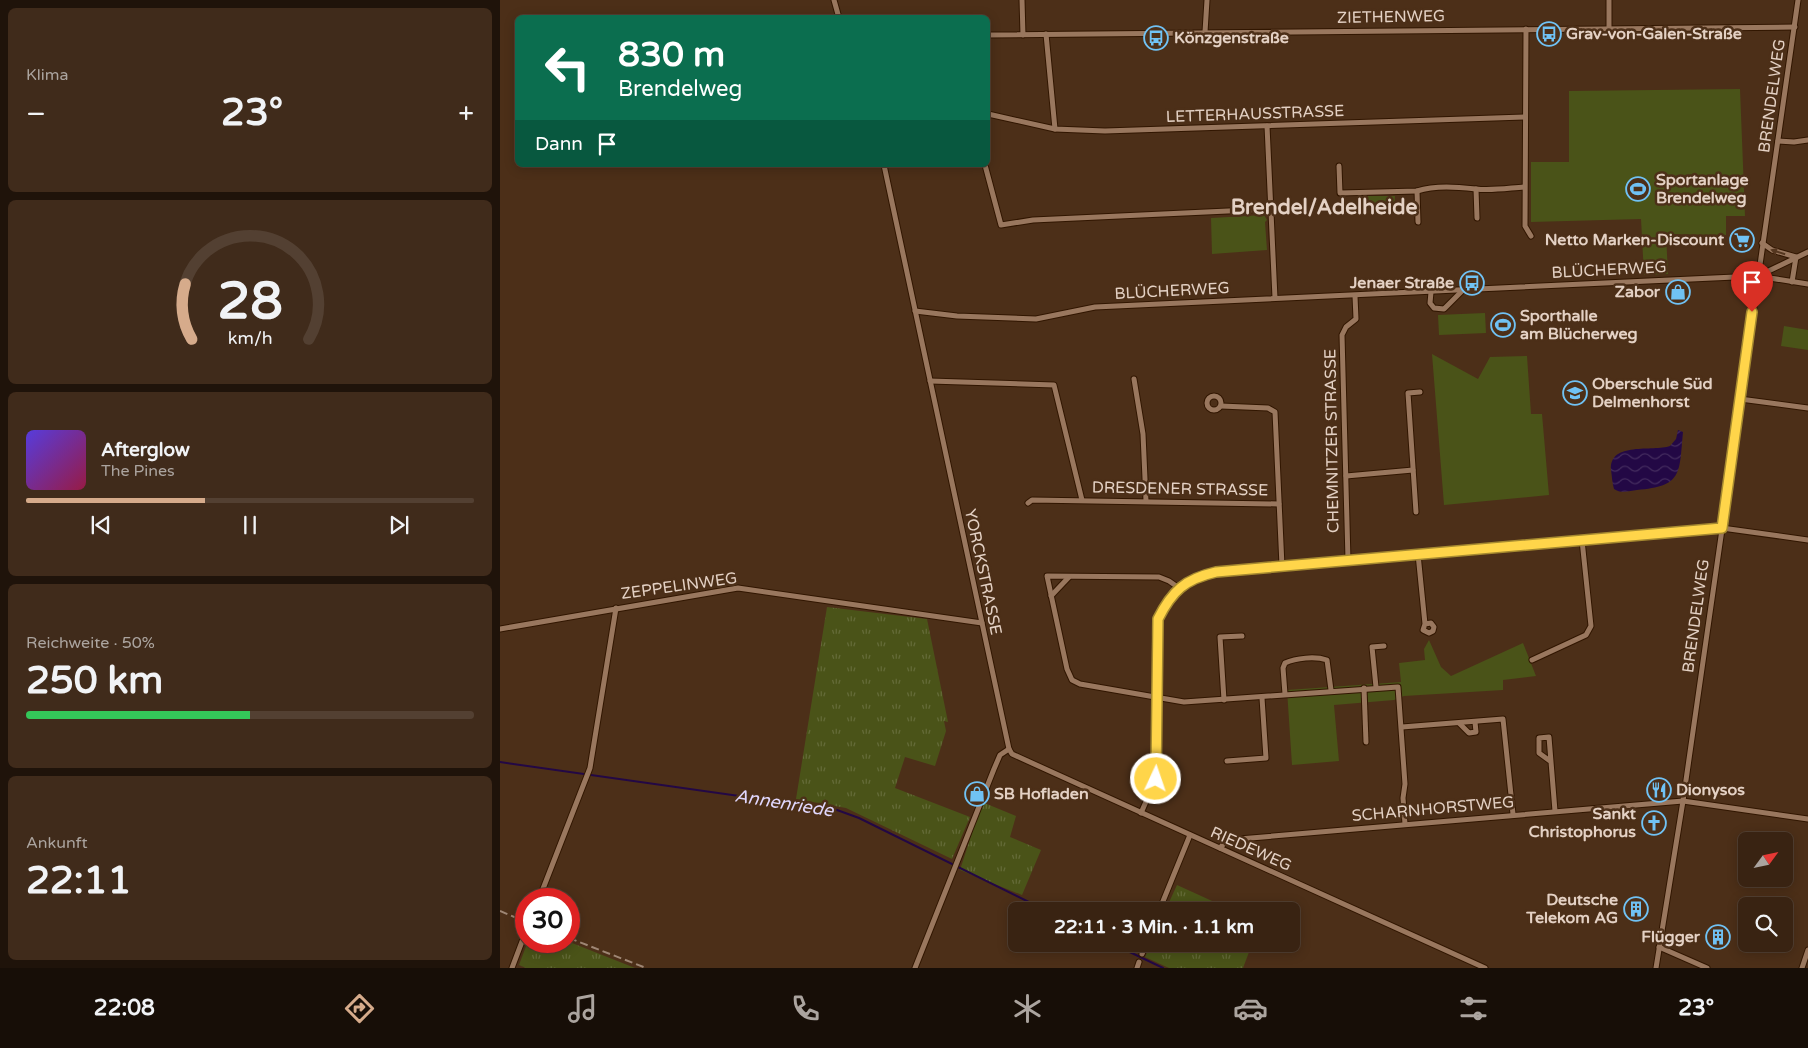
<!DOCTYPE html>
<html lang="de">
<head>
<meta charset="utf-8">
<style>
	:root { --surface:#392312; --page:#402b1b; --text:#f1f3f6; --muted:#aba49f; --line:#534032; --accent:#d6ab8b }
	body { margin:0; font-family:"Varela Round",sans-serif; background:var(--page); color:var(--text); height:100vh; display:flex; flex-direction:column; font-size:19px; white-space:nowrap }
	* { box-sizing:border-box; margin:0 }
	p { font-size:16px; color:var(--muted) }
	.icon { flex:none; width:28px; height:28px; fill:none; stroke:currentColor; stroke-width:2; stroke-linecap:round; stroke-linejoin:round }
	.map { position:relative; flex:1; overflow:hidden }
	.side { display:flex; flex-direction:column; gap:8px; padding:8px; background:#1f130a; width:500px }
	.side>* { flex:none }
	.banner { position:absolute; left:15px; top:15px; width:475px; height:152px; border-radius:8px; box-shadow:0 2px 12px #0003,0 0 0 1px var(--line); background:#0b6e4f; color:#fff; overflow:hidden }
	.needle { width:32px; rotate:57deg }
	.tools { position:absolute; left:1238px; top:832px; display:grid; gap:10px }
	.tools a { display:grid; place-items:center; width:55px; height:55px; border-radius:8px; background:var(--surface); box-shadow:0 2px 12px #0003,0 0 0 1px var(--line); font-size:25px }
	.speed { position:absolute; left:15px; top:888px; display:flex; gap:10px; font-size:25px; font-weight:700; text-align:center }
	.speed>* { display:grid; place-content:center; width:65px; height:65px; border-radius:50%; background:var(--surface); box-shadow:0 2px 12px #0003,0 0 0 1px var(--line); line-height:1 }
	.speed .limit { border:8px solid #d22; background:#fff; color:#111 }
	.pin { position:absolute; display:grid; place-items:center; width:42px; height:42px; color:#fff; margin:-51px -21px; border-radius:50% 50% 50% 0; rotate:-45deg; box-shadow:0 0 5px #0007 }
	.pin .icon { rotate:45deg }
	.me { position:absolute; width:55px; margin:-28px; rotate:3deg; stroke-linejoin:round; filter:drop-shadow(0 0 4px #0008) }
	.turn { display:flex; align-items:center; gap:18px; height:105px; padding:0 20px; font-size:22px }
	.turn .icon { width:65px; height:65px; stroke-width:2.5 }
	.turn b { display:block; font-size:35px; line-height:42px }
	.then { display:flex; align-items:center; height:48px; padding:0 20px; background:#0003; gap:10px; font-size:19px }
	.big { font-size:38px; font-weight:700; line-height:1.1 }
	.side .widget { flex:1; display:flex; flex-direction:column; justify-content:center; gap:8px; min-width:0; padding:0 18px; border-radius:8px; background:var(--page) }
	.side .dial { align-items:center; gap:0 }
	.dial svg { height:130px; overflow:visible; fill:none; stroke:var(--line); stroke-width:7; stroke-linecap:round; text-anchor:middle }
	.dial text { fill:var(--text); stroke:none }
	.song { display:flex; align-items:center; gap:15px }
	.cover { width:60px; height:60px; border-radius:8px; background:linear-gradient(135deg,hsl(250 70% 55%),hsl(340 70% 35%)) }
	.played { height:5px; border-radius:2px; background:linear-gradient(90deg,var(--accent) 40%,var(--line) 40%) }
	.keys { display:flex; justify-content:space-around; direction:ltr }
	.heat { display:flex; justify-content:space-between; align-items:center; font-size:28px; direction:ltr }
	.charge { height:8px; border-radius:4px; background:linear-gradient(90deg,#34c759 50%,var(--line) 0) }
	.trip { position:absolute; left:508px; top:902px; width:292px; height:50px; border-radius:8px; background:var(--surface); box-shadow:0 2px 12px #0003,0 0 0 1px var(--line); font-weight:700; line-height:50px; text-align:center }
	.menu { display:flex; height:80px; justify-content:space-around; align-items:center; background:#170e07; color:var(--muted) }
	.menu .icon { width:35px; height:35px }
	.menu .on { color:var(--accent) }
	.menu b { font-size:22px; color:var(--text) }
	main { display:flex; flex:1; min-height:0 }
	.map>svg:first-child { display:block }
	.grass { fill:url(#grass-tufts) }
	.park { fill:#4a5318 }
	.water { fill:url(#water-waves) }
	.lines { fill:none; stroke-linecap:round; stroke-linejoin:round }
	.stream { stroke:#230845; stroke-width:2 }
	.minor-casing { stroke:#311600; stroke-width:7 }
	.minor { stroke:#99775e; stroke-width:5 }
	.rail { stroke:#9e8674; stroke-width:2; stroke-dasharray:8 4; stroke-linecap:butt }
	.oneway { fill:#54361f }
	.route-casing { stroke:#a68a30; stroke-width:12 }
	.route { stroke:#ffd54a; stroke-width:9 }
	.labels { text-anchor:middle; dominant-baseline:central; stroke-width:5; stroke-linejoin:round; paint-order:stroke }
	.street-label { font-size:16px; fill:#e4d1c4; stroke:#4c2f18 }
	.poi-label { font-size:16px; font-weight:bold; fill:#e4d1c4; stroke:#4c2f18; text-anchor:start }
	.water-label { font-size:18px; font-style:italic; fill:#e1d7fd; stroke:#4c2f18 }
	.district-label { font-size:21px; font-weight:bold; fill:#e4d1c4; stroke:#4c2f18 }
</style>
</head>
<body>
<main>
<section class="side">
<div class="widget"><p>Klima</p>
<div class="heat"><a>−</a><b class="big">23°</b><a>+</a></div>
</div>
<div class="widget dial"><svg viewBox="0 0 100 80">
<path d="M14 69A42 42 0 1 1 86 69"/>
<path d="M14 69A42 42 0 0 1 10 35" stroke="#d6ab8b"/>
<text x="50" y="56" font-size="32" font-weight="700">28</text>
<text x="50" y="72" font-size="11">km/h</text>
</svg></div>
<div class="widget">
<div class="song"><i class="cover"></i><div><b>Afterglow</b><p>The Pines</p></div></div>
<div class="played"></div>
<div class="keys"><svg class="icon" aria-label="previous" viewBox="0 0 24 24"><path d="M18 5L8 12l10 7zM5 5v14"/></svg><svg class="icon" aria-label="pause" viewBox="0 0 24 24"><path d="M8 5v14M16 5v14"/></svg><svg class="icon" aria-label="next" viewBox="0 0 24 24"><path d="M6 5l10 7-10 7zM19 5v14"/></svg></div>
</div>
<div class="widget"><p>Reichweite · 50%</p><b class="big">250 km</b><div class="charge"></div></div>
<div class="widget"><p>Ankunft</p><b class="big">22:11</b></div>
</section>
<div class="map">
<svg width="1308" height="968" viewBox="0 0 1308 968">
	<defs>
		<pattern id="grass-tufts" width="24" height="20" patternUnits="userSpaceOnUse" patternTransform="scale(1.25)"><rect width="24" height="20" fill="#4a5318"/><path d="M3 7l-1-3M5 7V3M7 7l1-3M15 17l-1-3M17 17v-4M19 17l1-3" fill="none" stroke="#646b38"/></pattern>
		<pattern id="water-waves" width="16" height="10" patternUnits="userSpaceOnUse" patternTransform="scale(1.25)"><rect width="16" height="10" fill="#230845"/><path d="M0 5q4-4 8 0t8 0" fill="none" stroke="#432b5e"/></pattern>
	</defs>
	<rect width="100%" height="100%" fill="#4c2f18"/>
	<g class="grass">
		<path d="M 327,607 L 427,619 L 448,722 L 444,721 L 446,731 L 435,766 L 405,757 L 395,788 L 470,817 L 452,859 L 346,808 L 296,799 Z"/>
		<path d="M 482,802 L 516,816 L 510,837 L 541,850 L 522,895 L 460,870 Z"/>
		<path d="M 677,885 L 734,911 L 665,911 Z"/>
		<path d="M 28,941 L 67,941 L 135,968 L 26,968 L 19,965 Z"/>
		<path d="M 651,944 L 752,944 L 743,968 L 669,968 L 645,957 Z"/>
	</g>
	<g class="park">
		<path d="M 1240,89 L 1245,216 L 1226,216 L 1226,235 L 1166,234 L 1168,274 L 1144,275 L 1141,219 L 1031,222 L 1031,162 L 1069,162 L 1069,91 Z"/>
		<path d="M 868,196 L 895,196 L 894,214 L 860,213 L 861,205 Z"/>
		<path d="M 764,215 L 767,220 L 765,222 L 767,250 L 712,254 L 711,218 Z"/>
		<path d="M 985,313 L 986,333 L 939,335 L 938,315 Z"/>
		<path d="M 1284,326 L 1308,330 L 1308,350 L 1281,346 Z"/>
		<path d="M 932,354 L 978,379 L 990,357 L 1027,356 L 1031,414 L 1042,414 L 1049,495 L 944,505 Z"/>
		<path d="M 929,640 L 941,667 L 951,676 L 1023,643 L 1036,676 L 1003,680 L 1003,690 L 904,696 L 894,700 L 834,705 L 839,761 L 792,765 L 787,690 L 901,682 L 899,663 L 925,660 L 924,649 Z"/>
	</g>
	<path class="water" d="M 1178,430 L 1183,432 C 1179,474 1183,486 1137,490 C 1130,491 1121,494 1114,489 C 1112,483 1112,476 1111,470 C 1109,441 1153,452 1170,446 L 1176,439 Z"/>
	<g class="lines">
		<g class="stream">
			<path d="M 0,762 L 337,810 L 359,818 L 547,911"/>
			<path d="M 613,944 L 663,968"/>
		</g>
		<g class="minor-casing">
			<g id="minor">
				<path d="M 334,0 L 339,18"/>
				<path d="M 522,0 L 523,35"/>
				<path d="M 1109,0 L 1109,28"/>
				<path d="M 1026,29 L 1025,226 L 1031,236"/>
				<path d="M 705,32 L 707,0"/>
				<path d="M 546,34 L 555,129"/>
				<path d="M 488,35 L 1295,27"/>
				<path d="M 488,114 L 555,129 L 605,131 L 1024,117"/>
				<path d="M 767,126 L 775,298"/>
				<path d="M 1278,141 L 1294,142 L 1308,140"/>
				<path d="M 384,165 L 509,749 L 512,754 L 985,968"/>
				<path d="M 485,165 L 501,225 L 533,220 L 771,209"/>
				<path d="M 839,166 L 840,193 L 917,191 C 936,185 957,187 976,189 C 991,191 1009,188 1024,187"/>
				<path d="M 976,189 L 977,218"/>
				<path d="M 917,191 L 918,222"/>
				<path d="M 1262,243 L 1272,250 L 1296,257 L 1292,282"/>
				<path d="M 1258,276 L 1308,252"/>
				<path d="M 931,292 L 930,303 L 934,308 L 944,309 L 963,290"/>
				<path d="M 415,311 L 457,316 L 536,319 L 595,307 L 1213,278 L 1257,276 L 1308,284"/>
				<path d="M 634,379 L 643,434 L 646,501"/>
				<path d="M 430,381 L 554,385 L 582,500"/>
				<circle cx="714" cy="403" r="7"/>
				<path d="M 1240,399 L 1308,408"/>
				<path d="M 721,406 L 768,408 L 775,412 L 782,566"/>
				<path d="M 846,476 L 913,470"/>
				<path d="M 528,503 L 532,500 L 779,504"/>
				<path d="M 916,512 L 908,393 L 920,392"/>
				<path d="M 918,554 L 925,624 L 923,630 L 929,633 L 933,631 L 934,627 L 931,623 L 925,624"/>
				<path d="M 848,560 L 842,335 L 846,327 L 856,319 L 855,296"/>
				<path d="M 679,588 L 669,581 L 659,577 L 547,576 L 567,669 L 572,680 L 580,684 L 684,702 L 898,687 L 905,784 L 903,798 L 905,824"/>
				<path d="M 551,596 L 569,577"/>
				<path d="M 0,629 L 238,588 L 482,623"/>
				<path d="M 1032,660 L 1086,635 L 1091,626 L 1082,540"/>
				<path d="M 876,687 L 872,647 L 884,646"/>
				<path d="M 864,688 L 866,742"/>
				<path d="M 785,694 L 783,668 L 785,663 C 796,658 815,656 827,660 L 831,690"/>
				<path d="M 724,700 L 720,637 L 742,636"/>
				<path d="M 959,723 L 969,733 L 976,732 L 975,722"/>
				<path d="M 902,727 L 1003,719 L 1013,814"/>
				<path d="M 727,761 L 766,758 L 762,698"/>
				<path d="M 1050,761 L 1039,753 L 1039,738 L 1049,737 L 1055,811"/>
				<path d="M 641,813 L 656,779 L 657,763 C 656,731 656,699 656,667 C 656,652 653,631 659,617 C 669,591 690,578 716,572 L 1222,528 L 1308,540"/>
				<path d="M 720,848 L 727,840 L 1183,801 L 1308,819"/>
				<path d="M 39,899 L 90,768 L 116,608"/>
				<path d="M 659,911 L 690,835"/>
				<path d="M 1159,947 L 1207,968"/>
				<path d="M 642,954 L 646,944"/>
				<path d="M 12,968 L 26,931"/>
				<path d="M 415,968 L 494,769 L 500,755 L 509,749"/>
				<path d="M 637,968 L 639,962"/>
				<path d="M 1156,968 L 1183,801 L 1298,0"/>
				<path d="M 1302,968 L 1308,950"/>
			</g>
		</g>
		<use href="#minor" class="minor"/>
		<g class="rail">
			<path d="M 0,911 L 26,922"/>
			<path d="M 69,938 L 146,968"/>
		</g>
	</g>
	<defs><path id="oneway-solid" d="M-6-.8H1V-3.2L6.5 0L1 3.2V.8H-6Z" transform="scale(1.25)"/></defs>
	<use class="oneway" href="#oneway-solid" transform="translate(1278 252) rotate(-163)"/>
	<g class="lines">
		<g class="route-casing">
			<path id="route" d="M 656,779 L 658,619 C 672,591 685,579 716,572 L 1222,528 L 1252,312"/>
		</g>
		<use href="#route" class="route"/>
	</g>
	<defs>
		<g id="bus-ring" transform="scale(1.25)"><circle r="9.5" fill="#4c2f18" stroke="#70c2f4" stroke-width="1.5"/><path d="M-5-6H5V4H4V6H2V4H-2V6H-4V4H-5ZM-3.5-4V0h7V-4ZM-3.5 1.2v1.5H-2V1.2ZM2 1.2v1.5H3.5V1.2Z" fill="#70c2f4"/></g>
		<g id="stadium-ring" transform="scale(1.25)"><circle r="9.5" fill="#4c2f18" stroke="#70c2f4" stroke-width="1.5"/><path d="M0-5a6.5 5 0 1 0 0 10a6.5 5 0 1 0 0-10ZM-3.5-1.8h7v3.6h-7Z" fill="#70c2f4"/></g>
		<g id="supermarket-ring" transform="scale(1.25)"><circle r="9.5" fill="#4c2f18" stroke="#70c2f4" stroke-width="1.5"/><path d="M-6-5.5h2.5l.6 2H6L4.5 2H-2.5L-4.4-4H-6ZM-1.5 3.2a1.3 1.3 0 1 0 .1 0ZM3 3.2a1.3 1.3 0 1 0 .1 0Z" fill="#70c2f4"/></g>
		<g id="shop-ring" transform="scale(1.25)"><circle r="9.5" fill="#4c2f18" stroke="#70c2f4" stroke-width="1.5"/><path d="M-5-2.5h2.3a2.7 3.5 0 0 1 5.4 0H5L5.5 6h-11ZM-1.5-2.5h3a1.5 2.3 0 0 0-3 0Z" fill="#70c2f4"/></g>
		<g id="school-ring" transform="scale(1.25)"><circle r="9.5" fill="#4c2f18" stroke="#70c2f4" stroke-width="1.5"/><path d="M0-5L7-2L0 1L-7-2ZM-4 1L0 2.5L4 1V4Q0 6-4 4Z" fill="#70c2f4"/></g>
		<g id="restaurant-ring" transform="scale(1.25)"><circle r="9.5" fill="#4c2f18" stroke="#70c2f4" stroke-width="1.5"/><path d="M-5-6h1v4h1v-4h1v4h1v-4h1v5L-1.5 .5V6h-2V.5L-5-1ZM5-6V6H3V1.5H1.5Q1.5-4 5-6Z" fill="#70c2f4"/></g>
		<g id="church-ring" transform="scale(1.25)"><circle r="9.5" fill="#4c2f18" stroke="#70c2f4" stroke-width="1.5"/><path d="M-1.2-6h2.4v3.5h3.3v2.4h-3.3V6h-2.4V-.1h-3.3v-2.4h3.3Z" fill="#70c2f4"/></g>
		<g id="building-ring" transform="scale(1.25)"><circle r="9.5" fill="#4c2f18" stroke="#70c2f4" stroke-width="1.5"/><path d="M-4-6H4V6H1V3H-1V6H-4ZM-2.5-4.3h1.7v1.8h-1.7ZM.8-4.3h1.7v1.8H.8ZM-2.5-1h1.7V.8h-1.7ZM.8-1h1.7V.8H.8Z" fill="#70c2f4"/></g>
	</defs>
	<g fill-rule="evenodd">
		<use href="#bus-ring" x="1049" y="34"/>
		<use href="#bus-ring" x="656" y="38"/>
		<use href="#stadium-ring" x="1138" y="189"/>
		<use href="#supermarket-ring" x="1242" y="240"/>
		<use href="#bus-ring" x="972" y="283"/>
		<use href="#shop-ring" x="1178" y="292"/>
		<use href="#stadium-ring" x="1003" y="325"/>
		<use href="#school-ring" x="1075" y="393"/>
		<use href="#restaurant-ring" x="1159" y="790"/>
		<use href="#shop-ring" x="477" y="794"/>
		<use href="#church-ring" x="1154" y="823"/>
		<use href="#building-ring" x="1136" y="909"/>
		<use href="#building-ring" x="1218" y="937"/>
	</g>
	<g class="labels">
		<g class="street-label">
			<text transform="translate(891 17) rotate(-1)">ZIETHENWEG</text>
			<text transform="translate(1272 96) rotate(-82)">BRENDELWEG</text>
			<text transform="translate(755 114) rotate(-2)">LETTERHAUSSTRASSE</text>
			<text transform="translate(1109 270) rotate(-3)">BLÜCHERWEG</text>
			<text transform="translate(672 291) rotate(-3)">BLÜCHERWEG</text>
			<text transform="translate(832 441) rotate(-91)">CHEMNITZER STRASSE</text>
			<text transform="translate(680 489) rotate(1)">DRESDENER STRASSE</text>
			<text transform="translate(483 572) rotate(78)">YORCKSTRASSE</text>
			<text transform="translate(179 586) rotate(-8)">ZEPPELINWEG</text>
			<text transform="translate(1196 616) rotate(-82)">BRENDELWEG</text>
			<text transform="translate(933 809) rotate(-5)">SCHARNHORSTWEG</text>
			<text transform="translate(751 849) rotate(24)">RIEDEWEG</text>
		</g>
		<g class="poi-label">
			<text x="1066" y="34">Grav-von-Galen-Straße</text>
			<text x="674" y="38">Könzgenstraße</text>
			<text x="1156" y="180">Sportanlage<tspan x="1156" dy="18">Brendelweg</tspan></text>
			<text x="1224" y="240" text-anchor="end">Netto Marken-Discount</text>
			<text x="954" y="283" text-anchor="end">Jenaer Straße</text>
			<text x="1160" y="292" text-anchor="end">Zabor</text>
			<text x="1020" y="316">Sporthalle<tspan x="1020" dy="18">am Blücherweg</tspan></text>
			<text x="1092" y="384">Oberschule Süd<tspan x="1092" dy="18">Delmenhorst</tspan></text>
			<text x="1176" y="790">Dionysos</text>
			<text x="494" y="794">SB Hofladen</text>
			<text x="1136" y="814" text-anchor="end">Sankt<tspan x="1136" dy="18">Christophorus</tspan></text>
			<text x="1118" y="900" text-anchor="end">Deutsche<tspan x="1118" dy="18">Telekom AG</tspan></text>
			<text x="1200" y="937" text-anchor="end">Flügger</text>
		</g>
		<g class="water-label">
			<text transform="translate(284 803) rotate(9)">Annenriede</text>
		</g>
		<g class="district-label">
			<text x="824" y="207">Brendel/Adelheide</text>
		</g>
	</g>
</svg>
<div class="tools">
<a><svg class="needle" viewBox="-14 -14 28 28"><path d="M0-13l5 13h-10z" fill="#e53935"/><path d="M0 13l5-13h-10z" fill="#aba49f"/></svg></a>
<a><svg class="icon" aria-label="search" viewBox="0 0 24 24"><circle cx="10" cy="10" r="6"/><path d="M15 15l6 6"/></svg></a>
</div>
<div class="speed"><div class="limit">30</div></div>
<div class="pin" style="left:1252px;top:312px;background:#d93025"><svg class="icon" aria-label="arrive" viewBox="0 0 24 24"><path d="M6 21V4h12l-3 4 3 4H6"/></svg></div>
<svg class="me" style="left:656px;top:779px" viewBox="-20 -20 40 40"><circle r="17" fill="#ffd54a" stroke="#fff" stroke-width="3"/><path d="M0-11L8 9 0 5-8 9z" fill="#fff"/></svg>
<div class="trip">22:11 · 3 Min. · 1.1 km</div>
<div class="banner">
<div class="turn"><svg class="icon" aria-label="left" viewBox="0 0 24 24"><path d="M17 20v-9H6M10 6l-5 5 5 5"/></svg><div><b>830 m</b>Brendelweg</div></div>
<div class="then">Dann<svg class="icon" aria-label="arrive" viewBox="0 0 24 24"><path d="M6 21V4h12l-3 4 3 4H6"/></svg></div>
</div>
</div>
</main>
<nav class="menu">
<b>22:08</b>
<svg class="icon on" aria-label="directions" viewBox="0 0 24 24"><path d="M12 3l9 9-9 9-9-9zM9 14v-3h6M13 9l2 2-2 2"/></svg>
<svg class="icon" aria-label="music" viewBox="0 0 24 24"><path d="M9 18V5l10-2v13"/><circle cx="6" cy="18" r="3"/><circle cx="16" cy="16" r="3"/></svg>
<svg class="icon" aria-label="phone" viewBox="0 0 24 24"><path d="M5 4h4l2 5-3 2q2 4 5 5l2-3 5 2v4C11 20 4 13 5 4z"/></svg>
<svg class="icon" aria-label="climate" viewBox="0 0 24 24"><path d="M12 3v18M4 7l16 10M4 17L20 7"/></svg>
<svg class="icon" aria-label="car" viewBox="0 0 24 24"><path d="M5 17H2v-5l4-1 3-4h7l3 4 3 1v5h-3M9 17h6M6 11h13"/><circle cx="7" cy="17" r="2"/><circle cx="17" cy="17" r="2"/></svg>
<svg class="icon" aria-label="filters" viewBox="0 0 24 24"><path d="M4 7h16M4 17h16"/><circle cx="9" cy="7" r="2"/><circle cx="15" cy="17" r="2"/></svg>
<b>23°</b>
</nav>
</body>
</html>
